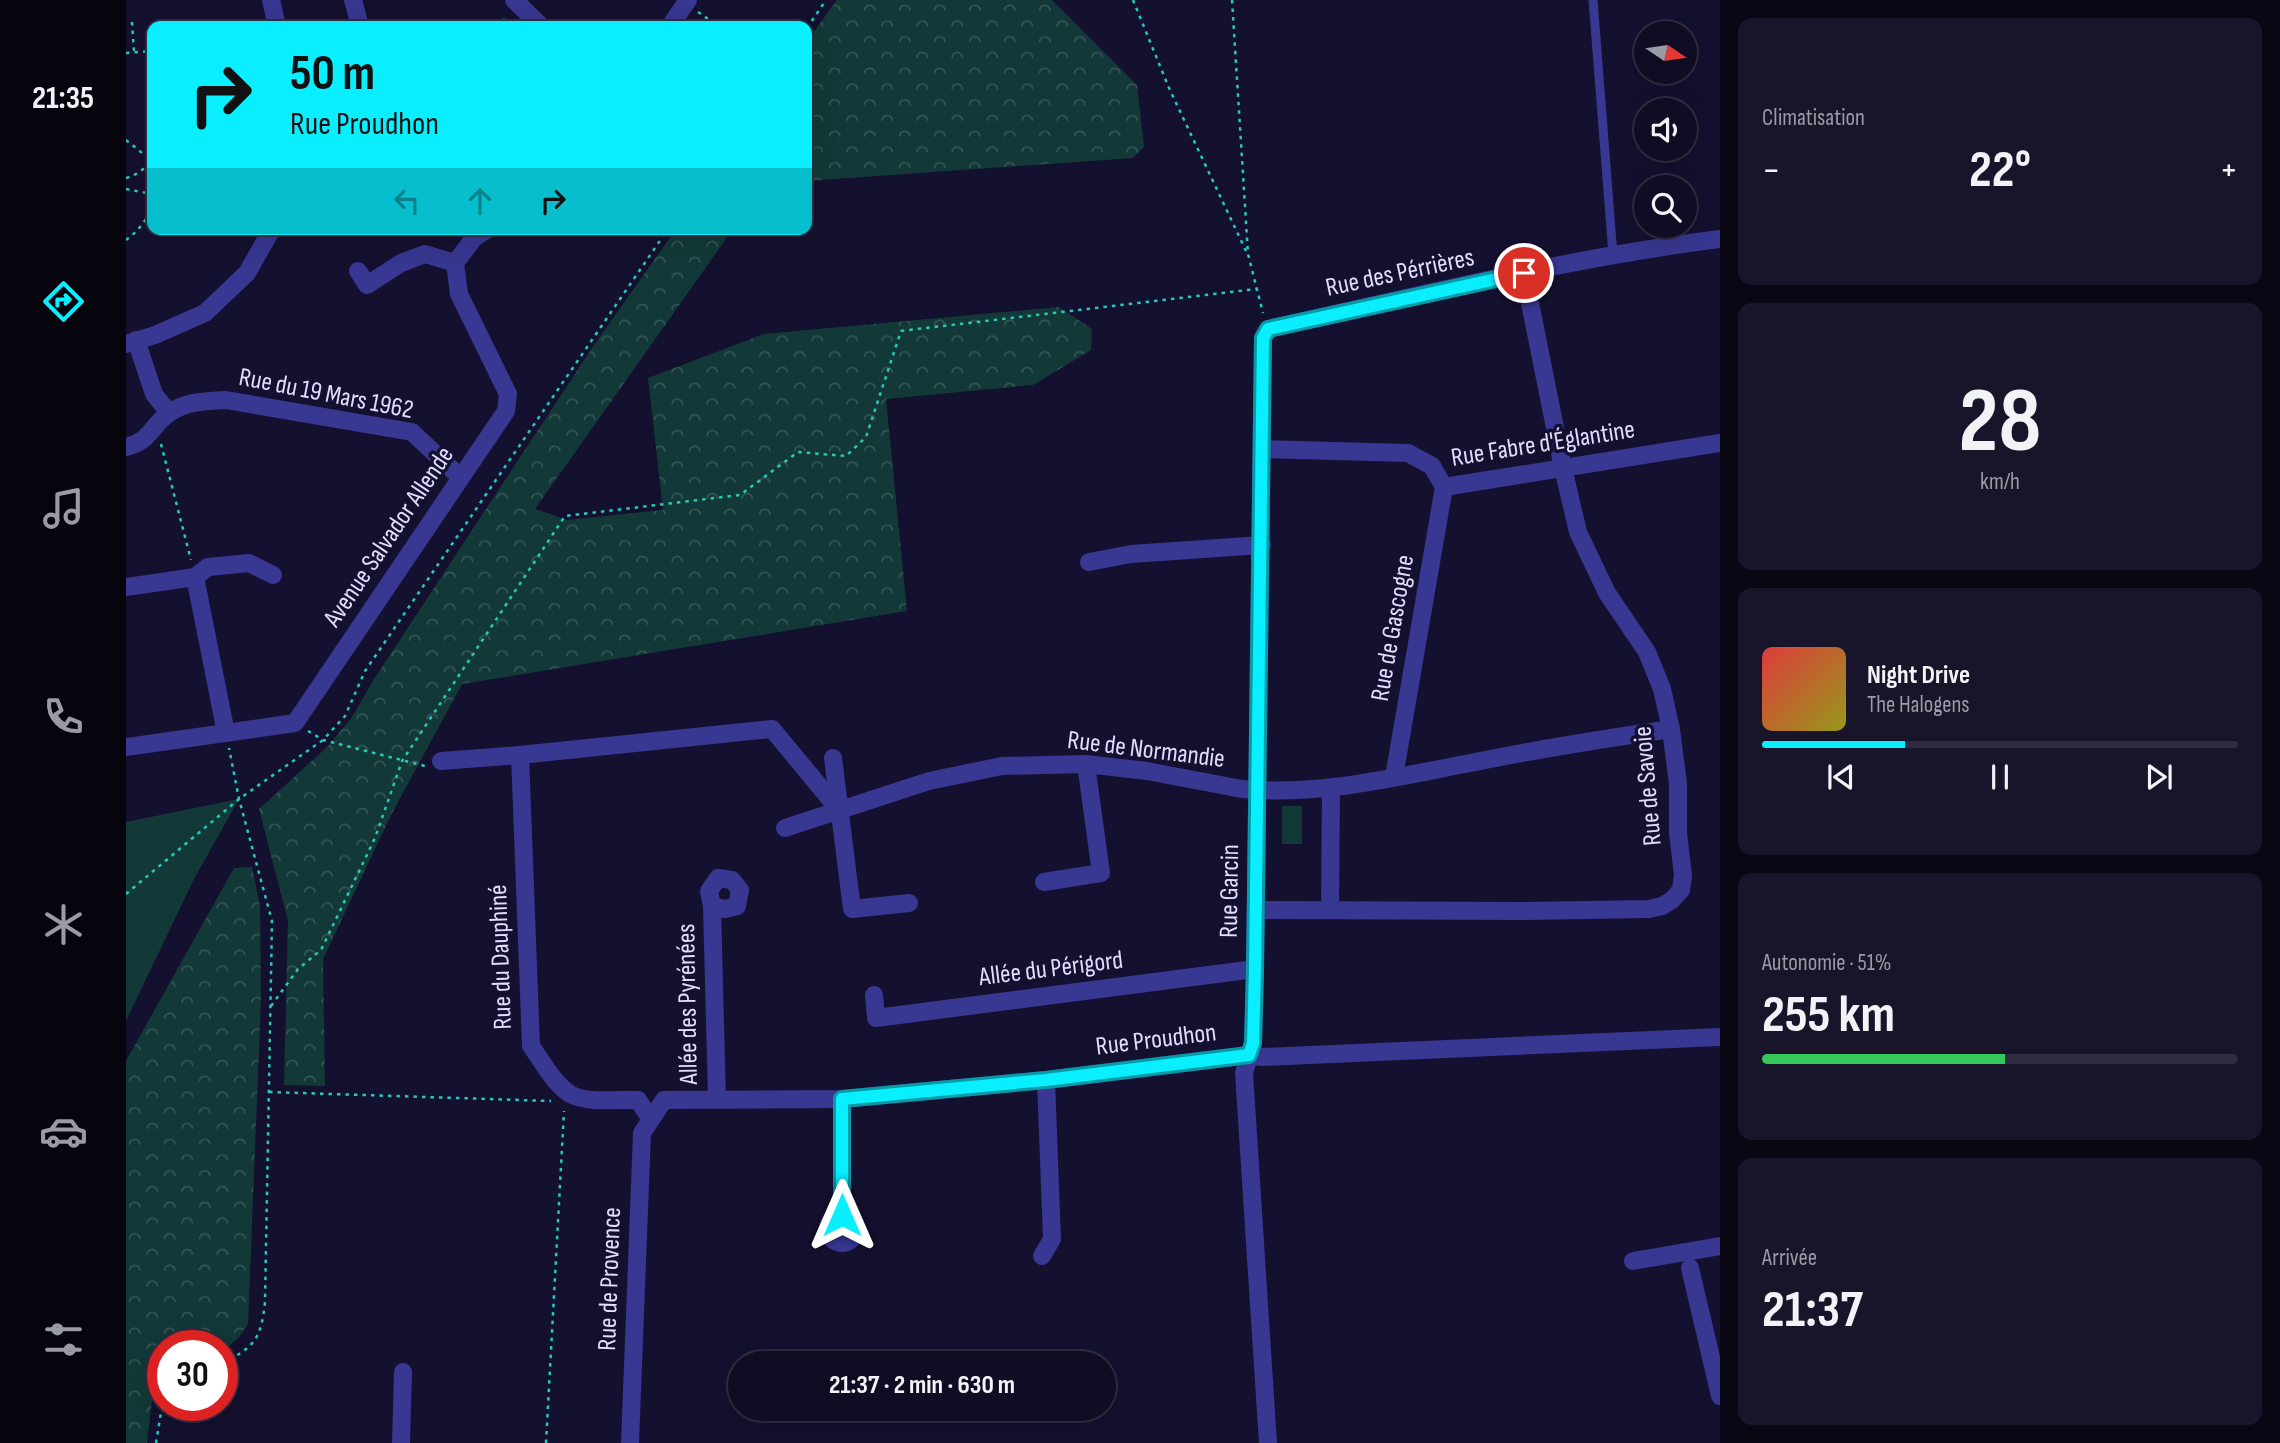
<!DOCTYPE html>
<html lang="fr">
<head>
<meta charset="utf-8">
<style>
	:root { --surface:#0f0c23; --page:#18152b; --text:#f1f3f6; --muted:#9b9ba6; --line:#2f2c41; --accent:#09efff }
	body { margin:0; font-family:"Sofia Sans Condensed",sans-serif; background:var(--page); color:var(--text); height:100vh; display:flex; flex-direction:column; font-size:26px; white-space:nowrap }
	* { box-sizing:border-box; margin:0 }
	p { font-size:23px; color:var(--muted) }
	.icon { flex:none; width:38px; height:38px; fill:none; stroke:currentColor; stroke-width:2; stroke-linecap:round; stroke-linejoin:round }
	.map { position:relative; flex:1; overflow:hidden }
	.sheet { display:flex; flex-direction:column; gap:18px; padding:18px; background:#080713; width:560px }
	.sheet>* { flex:none }
	.banner { position:absolute; left:21px; top:21px; width:665px; height:214px; border-radius:14px; box-shadow:0 7px 28px #0002,0 0 0 2px var(--line); background:#09efff; color:#111; overflow:hidden }
	.needle { width:46px; rotate:103deg }
	.fabs { position:absolute; left:1508px; top:21px; display:grid; gap:14px }
	.fabs a { display:grid; place-items:center; width:63px; height:63px; border-radius:50%; background:var(--surface); box-shadow:0 7px 28px #0002,0 0 0 2px var(--line); font-size:35px }
	.speed { position:absolute; left:21px; top:1330px; display:flex; gap:14px; font-size:35px; font-weight:700; text-align:center }
	.speed>* { display:grid; place-content:center; width:91px; height:91px; border-radius:50%; background:var(--surface); box-shadow:0 7px 28px #0002,0 0 0 2px var(--line); line-height:1 }
	.speed .limit { border:10px solid #d22; background:#fff; color:#111 }
	.pin { position:absolute; display:grid; place-items:center; width:60px; height:60px; color:#fff; margin:-30px; border:4px solid #fff; border-radius:50%; box-shadow:0 2px 7px #0007 }
	.me { position:absolute; width:77px; margin:-38px; rotate:0deg; stroke-linejoin:round; filter:drop-shadow(0 0 5px #0008) }
	.turn { display:flex; align-items:center; gap:24px; height:147px; padding:0 28px; font-size:32px }
	.turn .icon { width:91px; height:91px; stroke-width:2.5 }
	.turn b { display:block; font-size:49px; line-height:60px }
	.lanes { display:flex; align-items:center; height:66px; padding:0 28px; background:#0003; justify-content:center; gap:35px; direction:ltr }
	.lanes .off { opacity:.35 }
	.big { font-size:52px; font-weight:700; line-height:1.1 }
	.sheet .card { flex:1; display:flex; flex-direction:column; justify-content:center; gap:10px; min-width:0; padding:0 24px; border-radius:14px; background:var(--page) }
	.sheet .dial { align-items:center; gap:0 }
	.dial b { font-size:91px; line-height:1 }
	.song { display:flex; align-items:center; gap:21px }
	.cover { width:84px; height:84px; border-radius:10px; background:linear-gradient(135deg,hsl(0 70% 55%),hsl(60 70% 35%)) }
	.played { height:7px; border-radius:4px; background:linear-gradient(90deg,var(--accent) 30%,var(--line) 30%) }
	.keys { display:flex; justify-content:space-around; direction:ltr }
	.heat { display:flex; justify-content:space-between; align-items:center; font-size:38px; direction:ltr }
	.charge { height:10px; border-radius:5px; background:linear-gradient(90deg,#34c759 51%,var(--line) 0) }
	.trip { position:absolute; left:602px; top:1351px; width:388px; height:70px; border-radius:35px; background:var(--surface); box-shadow:0 7px 28px #0002,0 0 0 2px var(--line); font-weight:700; line-height:70px; text-align:center }
	main { display:flex; flex:1; min-height:0 }
	.menu { display:flex; flex-direction:column; width:126px; justify-content:space-around; align-items:center; background:#06050e; color:var(--muted) }
	.menu .icon { width:49px; height:49px }
	.menu .active { color:var(--accent) }
	.menu b { font-size:32px; color:var(--text) }
	.map>svg:first-child { display:block }
	.green { fill:#123937 }
	.forest { fill:url(#forest-crowns) }
	.lines { fill:none; stroke-linecap:round; stroke-linejoin:round }
	.path { stroke:#27caba; stroke-width:2.5; stroke-dasharray:3.5 5; stroke-linecap:butt }
	.lane { stroke:#383791; stroke-width:9 }
	.street { stroke:#383791; stroke-width:18 }
	.route-casing { stroke:#069ba6; stroke-width:18 }
	.route { stroke:#09efff; stroke-width:12 }
	.labels { text-anchor:middle; dominant-baseline:central; stroke-width:7; stroke-linejoin:round; paint-order:stroke }
	.street-label { font-size:26px; fill:#e0ddff; stroke:#14102f }
</style>
</head>
<body>
<main>
<nav class="menu">
<b>21:35</b>
<svg class="icon active" aria-label="directions" viewBox="0 0 24 24"><path d="M12 3l9 9-9 9-9-9zM9 14v-3h6M13 9l2 2-2 2"/></svg>
<svg class="icon" aria-label="music" viewBox="0 0 24 24"><path d="M9 18V5l10-2v13"/><circle cx="6" cy="18" r="3"/><circle cx="16" cy="16" r="3"/></svg>
<svg class="icon" aria-label="phone" viewBox="0 0 24 24"><path d="M5 4h4l2 5-3 2q2 4 5 5l2-3 5 2v4C11 20 4 13 5 4z"/></svg>
<svg class="icon" aria-label="climate" viewBox="0 0 24 24"><path d="M12 3v18M4 7l16 10M4 17L20 7"/></svg>
<svg class="icon" aria-label="car" viewBox="0 0 24 24"><path d="M5 17H2v-5l4-1 3-4h7l3 4 3 1v5h-3M9 17h6M6 11h13"/><circle cx="7" cy="17" r="2"/><circle cx="17" cy="17" r="2"/></svg>
<svg class="icon" aria-label="filters" viewBox="0 0 24 24"><path d="M4 7h16M4 17h16"/><circle cx="9" cy="7" r="2"/><circle cx="15" cy="17" r="2"/></svg>
</nav>
<div class="map">
<svg width="1594" height="1443" viewBox="0 0 1594 1443">
	<defs>
		<pattern id="forest-crowns" width="20" height="18" patternUnits="userSpaceOnUse" patternTransform="scale(1.75)"><rect width="20" height="18" fill="#123937"/><path d="M2 6a3 3 0 1 1 6 0M12 15a3 3 0 1 1 6 0" fill="none" stroke="#345555"/></pattern>
	</defs>
	<rect width="100%" height="100%" fill="#14102f"/>
	<g class="green">
		<path d="M 113,799 L 68,879 L 0,1021 L 0,822 Z"/>
		<rect x="1156" y="806" width="20" height="38"/>
	</g>
	<g class="forest">
		<path d="M 711,0 L 926,0 L 1011,85 L 1018,147 L 1007,158 L 681,181 L 681,41 Z"/>
		<path d="M 550,229 L 607,229 L 409,509 L 441,520 L 537,510 L 522,378 L 638,334 L 933,307 L 966,329 L 965,350 L 907,385 L 760,399 L 781,611 L 336,684 L 265,815 L 197,959 L 199,1086 L 158,1085 L 162,921 L 133,809 L 201,747 L 226,717 L 248,679 L 468,345 Z"/>
		<path d="M 126,867 L 134,906 L 135,999 L 122,1324 L 113,1337 L 102,1347 L 37,1346 L 37,1349 L 32,1350 L 21,1443 L 0,1443 L 0,1061 L 108,868 Z"/>
	</g>
	<g class="lines">
		<g class="path">
			<path d="M 1007,0 L 1043,88 L 1120,251"/>
			<path d="M 1106,0 L 1122,254 L 1137,313"/>
			<path d="M 572,12 L 592,26"/>
			<path d="M 6,22 L 8,52"/>
			<path d="M 342,26 L 383,19"/>
			<path d="M 681,28 L 700,0"/>
			<path d="M 0,53 L 26,51"/>
			<path d="M 0,140 L 26,161"/>
			<path d="M 0,178 L 7,176 L 26,163"/>
			<path d="M 0,189 L 26,194"/>
			<path d="M 0,240 L 11,231 L 26,211"/>
			<path d="M 35,444 L 65,560"/>
			<path d="M 182,731 L 197,740 L 299,766"/>
			<path d="M 0,894 L 113,799 L 197,740 L 219,716 L 239,671 L 542,229"/>
			<path d="M 145,1006 L 172,969 L 195,950 L 249,838 L 276,761 L 439,516 L 614,495 L 672,452 L 720,456 L 740,437 L 775,331 L 1130,289"/>
			<path d="M 143,1092 L 425,1101"/>
			<path d="M 96,1363 C 129,1347 135,1339 139,1302 L 146,921 L 113,799 L 103,748"/>
			<path d="M 30,1443 L 37,1400"/>
			<path d="M 420,1443 L 438,1111"/>
		</g>
		<path class="lane" d="M 1467,0 L 1487,255"/>
		<g class="street">
			<path d="M 145,0 L 151,26"/>
			<path d="M 227,0 L 234,26"/>
			<path d="M 388,0 L 415,26"/>
			<path d="M 544,26 L 562,0"/>
			<path d="M 232,271 L 241,285 L 275,263 L 299,254 L 329,263"/>
			<path d="M 10,340 L 28,394 L 43,413"/>
			<path d="M 0,344 L 29,335 L 79,313 L 121,273 L 146,229"/>
			<path d="M 0,447 C 25,441 24,427 42,414 C 59,401 80,401 100,400 L 286,432 L 334,477"/>
			<path d="M 1136,449 L 1282,453 L 1306,466 L 1318,487 L 1594,443"/>
			<path d="M 963,562 L 1005,554 L 1136,545"/>
			<path d="M 69,577 L 100,733"/>
			<path d="M 0,587 L 69,577 L 82,567 L 123,563 L 147,575"/>
			<path d="M 0,747 L 169,723 L 380,411 L 382,394 L 333,294 L 329,263 L 348,238 L 362,229"/>
			<path d="M 707,758 L 726,909 L 783,903"/>
			<path d="M 315,761 L 394,755"/>
			<path d="M 1268,777 L 1318,487"/>
			<path d="M 659,828 L 803,781 L 876,766 L 960,764 L 1021,771 L 1116,789 C 1192,796 1265,778 1339,764 C 1407,750 1476,739 1545,729"/>
			<path d="M 918,882 L 975,873 L 960,764"/>
			<path d="M 586,906 L 599,909 L 611,906 L 614,890 L 606,880 L 592,878 L 583,891 L 586,906 L 591,1100"/>
			<path d="M 1130,910 L 1399,911 L 1523,909 L 1536,906 L 1546,900 L 1555,890 L 1557,875 L 1552,833 L 1552,784 L 1545,729 L 1536,689 L 1521,652 L 1481,593 L 1452,532 L 1437,468 L 1398,273"/>
			<path d="M 1204,910 L 1205,789"/>
			<path d="M 748,995 L 750,1018 L 1129,969"/>
			<path d="M 524,1118 L 512,1100 C 492,1099 462,1104 444,1094 C 428,1084 416,1061 405,1046 L 394,755 L 646,729 L 714,811"/>
			<path d="M 716,1215 L 716,1099"/>
			<circle cx="716" cy="1229" r="14"/>
			<path d="M 916,1256 L 926,1239 L 920,1080"/>
			<path d="M 1507,1261 L 1594,1246"/>
			<path d="M 1564,1268 L 1594,1396"/>
			<path d="M 275,1443 L 277,1372"/>
			<path d="M 504,1443 L 516,1133 L 538,1100 L 716,1099 L 920,1080 L 1123,1055 L 1136,1057 L 1594,1037"/>
			<path d="M 1142,1443 L 1118,1073 L 1127,1043 L 1129,969 L 1137,338 L 1142,329 C 1292,296 1442,258 1594,239"/>
		</g>
	</g>
	<g class="lines">
		<g class="route-casing">
			<path id="route" d="M 716,1215 L 716,1099 L 920,1080 L 1123,1055 L 1127,1043 L 1129,969 L 1137,338 L 1142,329 L 1398,273"/>
		</g>
		<use href="#route" class="route"/>
	</g>
	<g class="labels">
		<g class="street-label">
			<text transform="translate(1274 273) rotate(-12)">Rue des Pérrières</text>
			<text transform="translate(200 394) rotate(11)">Rue du 19 Mars 1962</text>
			<text transform="translate(1417 444) rotate(-9)">Rue Fabre d'Églantine</text>
			<text transform="translate(263 537) rotate(-56)">Avenue Salvador Allende</text>
			<text transform="translate(1267 628) rotate(-80)">Rue de Gascogne</text>
			<text transform="translate(1020 750) rotate(7)">Rue de Normandie</text>
			<text transform="translate(1522 786) rotate(-95)">Rue de Savoie</text>
			<text transform="translate(1104 891) rotate(-89)">Rue Garcin</text>
			<text transform="translate(375 957) rotate(-92)">Rue du Dauphiné</text>
			<text transform="translate(925 969) rotate(-7)">Allée du Périgord</text>
			<text transform="translate(562 1004) rotate(-91)">Allée des Pyrénées</text>
			<text transform="translate(1030 1040) rotate(-7)">Rue Proudhon</text>
			<text transform="translate(484 1279) rotate(-88)">Rue de Provence</text>
		</g>
	</g>
</svg>
<div class="fabs">
<a><svg class="needle" viewBox="-14 -14 28 28"><path d="M0-13l5 13h-10z" fill="#e53935"/><path d="M0 13l5-13h-10z" fill="#9b9ba6"/></svg></a>
<a><svg class="icon" aria-label="sound" viewBox="0 0 24 24"><path d="M4 9h4l5-4v14l-5-4H4zM17 9q2 3 0 6"/></svg></a>
<a><svg class="icon" aria-label="search" viewBox="0 0 24 24"><circle cx="10" cy="10" r="6"/><path d="M15 15l6 6"/></svg></a>
</div>
<div class="speed"><div class="limit">30</div></div>
<div class="pin" style="left:1398px;top:273px;background:#d93025"><svg class="icon" aria-label="arrive" viewBox="0 0 24 24"><path d="M6 21V4h12l-3 4 3 4H6"/></svg></div>
<svg class="me" style="left:716px;top:1215px" viewBox="-20 -20 40 40"><path d="M0-17L14 15 0 8-14 15z" fill="#09efff" stroke="#fff" stroke-width="4"/></svg>
<div class="trip">21:37 · 2 min · 630 m</div>
<div class="banner">
<div class="turn"><svg class="icon" aria-label="right" viewBox="0 0 24 24"><path d="M7 20v-9h11M14 6l5 5-5 5"/></svg><div><b>50 m</b>Rue Proudhon</div></div>
<div class="lanes"><svg class="icon off" aria-label="left" viewBox="0 0 24 24"><path d="M17 20v-9H6M10 6l-5 5 5 5"/></svg><svg class="icon off" aria-label="ahead" viewBox="0 0 24 24"><path d="M12 20V5M6 11l6-6 6 6"/></svg><svg class="icon" aria-label="right" viewBox="0 0 24 24"><path d="M7 20v-9h11M14 6l5 5-5 5"/></svg></div>
</div>
</div>
<section class="sheet">
<div class="card"><p>Climatisation</p>
<div class="heat"><a>−</a><b class="big">22°</b><a>+</a></div>
</div>
<div class="card dial"><b>28</b><p>km/h</p></div>
<div class="card">
<div class="song"><i class="cover"></i><div><b>Night Drive</b><p>The Halogens</p></div></div>
<div class="played"></div>
<div class="keys"><svg class="icon" aria-label="previous" viewBox="0 0 24 24"><path d="M18 5L8 12l10 7zM5 5v14"/></svg><svg class="icon" aria-label="pause" viewBox="0 0 24 24"><path d="M8 5v14M16 5v14"/></svg><svg class="icon" aria-label="next" viewBox="0 0 24 24"><path d="M6 5l10 7-10 7zM19 5v14"/></svg></div>
</div>
<div class="card"><p>Autonomie · 51%</p><b class="big">255 km</b><div class="charge"></div></div>
<div class="card"><p>Arrivée</p><b class="big">21:37</b></div>
</section>
</main>
</body>
</html>
